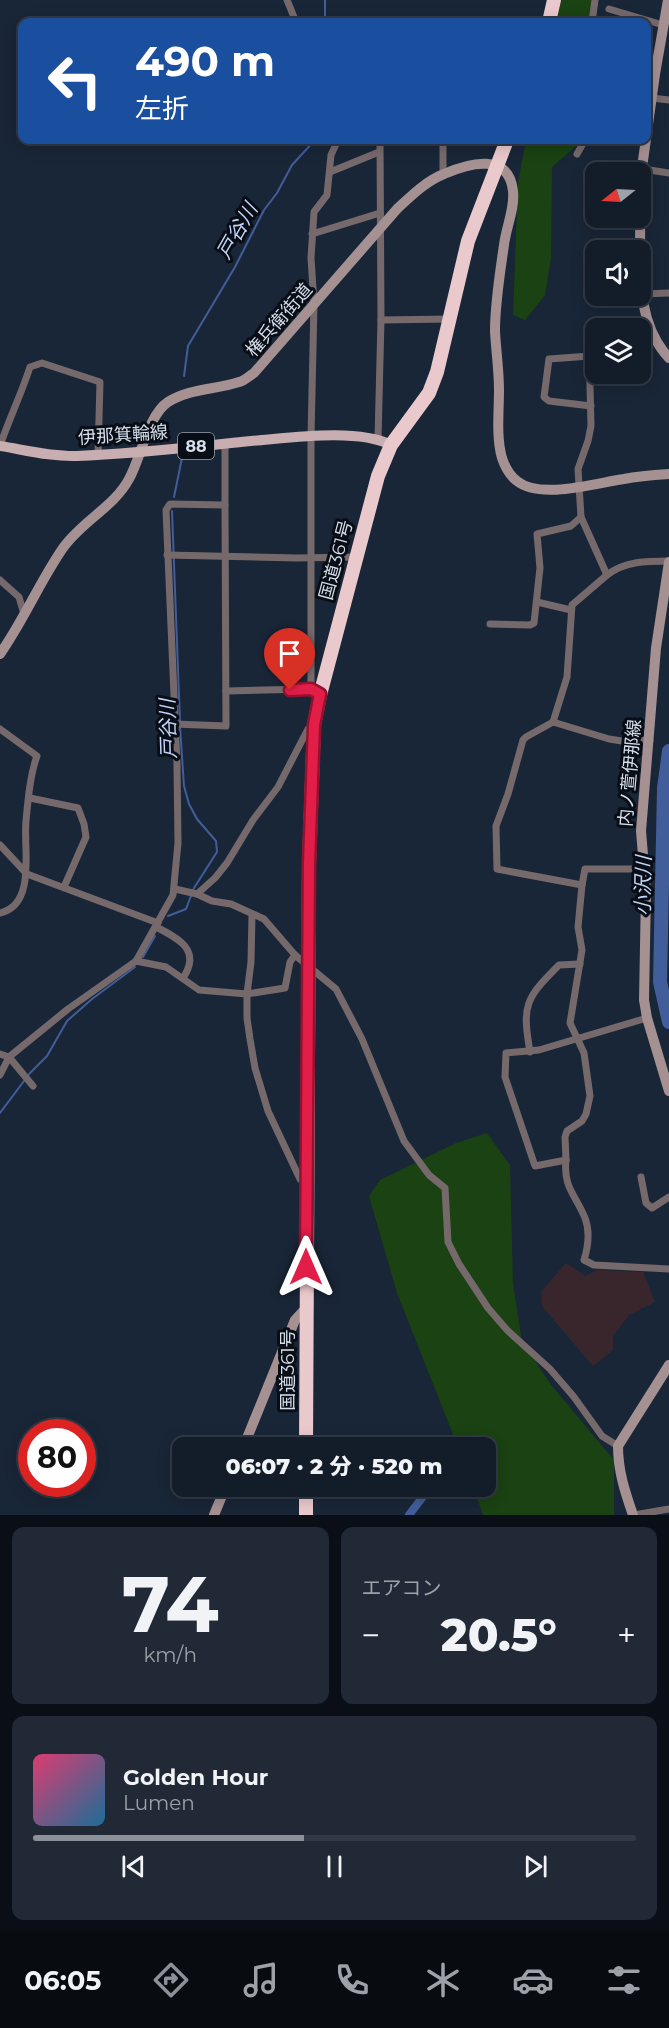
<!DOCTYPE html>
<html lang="ja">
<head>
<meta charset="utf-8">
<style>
	:root { --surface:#131c29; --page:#202935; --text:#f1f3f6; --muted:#9da1a8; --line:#323a46; --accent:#8c9099 }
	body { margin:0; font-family:Montserrat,"Noto Sans JP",sans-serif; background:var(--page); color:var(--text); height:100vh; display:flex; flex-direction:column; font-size:22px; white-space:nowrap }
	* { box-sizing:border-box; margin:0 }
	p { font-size:20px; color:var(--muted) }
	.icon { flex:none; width:33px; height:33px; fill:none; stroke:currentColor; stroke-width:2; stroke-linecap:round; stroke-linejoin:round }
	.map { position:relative; height:1515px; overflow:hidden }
	.side { display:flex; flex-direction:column; gap:12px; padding:12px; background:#0a0f17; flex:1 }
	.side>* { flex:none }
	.top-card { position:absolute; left:18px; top:18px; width:633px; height:126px; border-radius:12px; box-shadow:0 3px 15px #0003,0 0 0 2px var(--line); background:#1a4fa0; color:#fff; overflow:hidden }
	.needle { width:39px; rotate:252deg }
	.fabs { position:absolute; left:585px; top:162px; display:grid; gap:12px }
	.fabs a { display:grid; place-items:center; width:66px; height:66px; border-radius:12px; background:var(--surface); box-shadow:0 3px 15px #0003,0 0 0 2px var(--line); font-size:30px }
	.speed { position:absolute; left:18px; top:1419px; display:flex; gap:12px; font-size:30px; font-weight:700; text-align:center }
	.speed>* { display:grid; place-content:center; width:78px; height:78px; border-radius:50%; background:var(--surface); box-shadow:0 3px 15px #0003,0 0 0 2px var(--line); line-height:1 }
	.speed .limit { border:9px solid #d22; background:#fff; color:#111 }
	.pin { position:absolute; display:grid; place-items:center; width:51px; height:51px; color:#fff; margin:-62px -26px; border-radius:50% 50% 50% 0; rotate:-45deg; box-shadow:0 0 6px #0007 }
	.pin .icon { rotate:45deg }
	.me { position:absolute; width:66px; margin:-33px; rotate:0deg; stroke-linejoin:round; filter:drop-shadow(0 0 4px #0008) }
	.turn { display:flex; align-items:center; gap:21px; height:126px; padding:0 18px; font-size:27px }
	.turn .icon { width:78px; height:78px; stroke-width:2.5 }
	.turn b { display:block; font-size:42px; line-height:51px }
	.big { font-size:45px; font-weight:800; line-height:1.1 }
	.side .widget { flex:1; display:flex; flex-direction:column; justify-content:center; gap:9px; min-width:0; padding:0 21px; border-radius:12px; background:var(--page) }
	.side .dial { align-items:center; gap:0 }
	.dial b { font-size:78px; line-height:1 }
	.song { display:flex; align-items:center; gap:18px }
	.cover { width:72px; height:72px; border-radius:9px; background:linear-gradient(135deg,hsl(340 70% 55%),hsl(200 70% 35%)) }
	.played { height:6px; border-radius:3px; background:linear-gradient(90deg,var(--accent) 45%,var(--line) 45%) }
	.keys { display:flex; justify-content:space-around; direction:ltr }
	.heat { display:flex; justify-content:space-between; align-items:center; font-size:33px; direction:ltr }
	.side .tiles { flex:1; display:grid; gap:12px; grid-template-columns:1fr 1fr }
	.widget:last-child { grid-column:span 2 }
	.trip { position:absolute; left:172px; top:1437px; width:324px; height:60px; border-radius:12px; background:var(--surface); box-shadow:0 3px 15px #0003,0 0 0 2px var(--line); font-weight:800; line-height:60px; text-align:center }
	.dock { display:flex; height:96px; justify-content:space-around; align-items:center; background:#080b10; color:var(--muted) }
	.dock .icon { width:42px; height:42px }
	.dock .selected { color:var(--accent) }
	.dock b { font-size:27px; color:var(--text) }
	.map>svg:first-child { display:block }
	.industrial { fill:#39262d }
	.green { fill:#1a4212 }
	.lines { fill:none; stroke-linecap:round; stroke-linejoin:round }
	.stream { stroke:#415d9a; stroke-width:2 }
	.canal { stroke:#415d9a; stroke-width:8 }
	.river { stroke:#415d9a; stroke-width:14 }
	.street { stroke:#76696b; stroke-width:7 }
	.secondary { stroke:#a59092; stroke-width:10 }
	.primary { stroke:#c9aeb1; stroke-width:10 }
	.highway { stroke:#eac9cd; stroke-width:14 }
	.route-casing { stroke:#92132f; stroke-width:15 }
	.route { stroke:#e11d48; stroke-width:10 }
	.labels { text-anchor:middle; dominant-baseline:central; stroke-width:6; stroke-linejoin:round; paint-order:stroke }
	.shield { fill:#090e16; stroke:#98a0aa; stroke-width:1.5 }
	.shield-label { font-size:16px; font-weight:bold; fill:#d5deea }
	.street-label { font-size:18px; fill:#d5deea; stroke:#090e16 }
	.water-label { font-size:20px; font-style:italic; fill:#c3d4f8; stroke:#090e16 }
</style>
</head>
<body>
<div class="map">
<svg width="669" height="1515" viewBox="0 0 669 1515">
	<rect width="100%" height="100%" fill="#192637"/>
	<path class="industrial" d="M 566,1263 L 585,1276 L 597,1270 L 643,1272 L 655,1302 L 629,1315 L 613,1336 L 613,1350 L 593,1366 L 542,1306 L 541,1292 Z"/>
	<g class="green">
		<path d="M 562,0 L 592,0 L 589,22 L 554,22 Z"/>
		<path d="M 526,140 L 583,140 L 552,167 L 551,258 L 545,295 L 525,320 L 513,315 L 518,182 Z"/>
		<path d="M 487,1133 L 510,1165 L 513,1283 L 522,1342 L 552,1386 L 614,1460 L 614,1515 L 483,1515 L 473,1487 L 486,1486 L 486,1448 L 458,1447 L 397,1293 L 369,1196 L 380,1180 L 456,1143 Z"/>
	</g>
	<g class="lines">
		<g class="stream">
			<path d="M 325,0 L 325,22"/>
			<path d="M 184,376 L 188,346 L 235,267 L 264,210 L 277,193 L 292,165 L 315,140"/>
			<path d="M 174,497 L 182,458"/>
			<path d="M 172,511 L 180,722"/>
			<path d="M 168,916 L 186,909 L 194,888 L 217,852 L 216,841 L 197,819 L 189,804 L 184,786 L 180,727"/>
			<path d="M 143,957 L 155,936"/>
			<path d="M 0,1113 L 30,1073 L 47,1056 L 67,1021 L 92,999 L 135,967"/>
		</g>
		<path class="canal" d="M 409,1515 L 431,1486"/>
		<path class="river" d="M 669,751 L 664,788 L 660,982 L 669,1022"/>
		<g class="street">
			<path d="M 287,0 L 296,22"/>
			<path d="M 609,9 L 663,25"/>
			<path d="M 592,22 L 595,0"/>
			<path d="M 652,98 L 669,100"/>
			<path d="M 443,140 L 443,174"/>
			<path d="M 577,154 L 585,140"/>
			<path d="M 643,169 L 669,173"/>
			<path d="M 330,172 L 379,152"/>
			<path d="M 312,234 L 380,213"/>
			<path d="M 601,247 L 641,247"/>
			<path d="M 643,294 L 669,293"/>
			<path d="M 381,320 L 449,319"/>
			<path d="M 640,343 L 655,341"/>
			<path d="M 590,356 L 549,359 L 544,397 L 549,401 L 591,406"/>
			<path d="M 378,439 L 381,320 L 380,140"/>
			<path d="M 0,446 C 9,419 21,395 30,367 L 42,363 L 100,382 L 98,455"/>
			<path d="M 167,555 L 298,558 L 355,557"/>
			<path d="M 607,575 C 625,561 647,561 669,561"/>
			<path d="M 0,580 L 19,597 L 24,614"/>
			<path d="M 537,602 L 571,610"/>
			<path d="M 490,624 L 530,625 L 534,623 L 540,568 L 537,534 L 571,526 L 581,517 L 578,469 L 588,441 L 591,426 L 589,346 L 596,346"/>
			<path d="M 226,691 L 311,689 L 311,436 L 314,304 L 311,258 L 314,212 L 327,195 L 331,155 L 338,140"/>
			<path d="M 553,722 L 567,677 L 572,605 L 607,575 L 581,517"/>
			<path d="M 174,724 L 226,726 L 225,505"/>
			<path d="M 0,729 L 37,756 C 30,775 28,800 26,821 C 23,847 37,905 0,913"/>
			<path d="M 30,798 L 78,808 L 84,824 L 86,837 L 64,887"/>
			<path d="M 0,845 L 27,874 L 158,923"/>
			<path d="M 582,885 L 585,869 L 644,869"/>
			<path d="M 175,889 L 197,894 L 212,901 L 231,904 L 264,919 L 295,955 L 336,989 L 362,1039 L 404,1141 L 429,1175 L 445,1188 L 448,1242 L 459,1264 L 488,1308 L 507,1330 L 550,1369 L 574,1397 L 602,1436 L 618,1446"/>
			<path d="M 197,894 L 215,878 L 227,863 L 253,820 L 278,787 L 308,729 L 312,727"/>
			<path d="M 252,915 L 251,962 L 247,994 L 247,1018 L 250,1039 L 255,1068 L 268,1111 L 300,1179 L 306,1183"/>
			<path d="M 156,927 C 178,938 202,950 183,978"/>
			<path d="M 136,961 L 166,967 L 199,990 L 247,994 L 285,988 L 290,962 L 295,955"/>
			<path d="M 647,1018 L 539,1050 L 506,1053 L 505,1077 L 535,1166 L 566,1160 C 563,1188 576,1195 585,1218 C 590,1231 588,1247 584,1260 L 594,1265 L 669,1269"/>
			<path d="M 530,1052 C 522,1005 525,999 559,965 L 580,964"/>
			<path d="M 0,1054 L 9,1057 L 33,1086"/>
			<path d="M 0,1075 L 9,1057 L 68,1009 L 136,961 L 173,895 L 178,843 L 177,764 L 166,510 L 170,504 L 225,505 L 225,444"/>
			<path d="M 566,1160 L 565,1137 L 567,1131 L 582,1121 L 586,1114 L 590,1096 L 584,1053 L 570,1023 L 582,950 L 578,927 L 582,885 L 497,869 L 496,826 L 508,794 L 523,740 L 526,737 L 553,722 L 609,739 L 622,741 L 650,740"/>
			<path d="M 641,1177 L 646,1203 L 652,1208 L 669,1197"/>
			<path d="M 634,1515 L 669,1509"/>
		</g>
		<g class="secondary">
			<path d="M 640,182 L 655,74 L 668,0"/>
			<path d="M 640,218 C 641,265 634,321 669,358"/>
			<path d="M 669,562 L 656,648 L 641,831 L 646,891 L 644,1000 L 647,1018 L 669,1091"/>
			<path d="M 0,654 C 24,620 40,581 63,548 C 82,521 114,507 129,479 C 141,458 148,415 168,402 C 190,388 215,390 239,382 C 244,381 249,376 254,373 L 397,209 C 411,196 426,181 444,174 C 469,163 509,152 513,191 C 515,209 506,227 504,245 C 500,273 495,303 495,331 C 496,351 499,370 499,390 C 499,412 496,437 502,458 C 505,467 509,475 517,481 C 540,500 596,483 624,479 C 639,476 654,475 669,474"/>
			<path d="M 243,1448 L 295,1320 L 305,1309"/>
			<path d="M 214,1515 L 226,1486"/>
			<path d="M 633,1515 C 625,1492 618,1471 618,1446 L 669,1365"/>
		</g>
		<path class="primary" d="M 0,446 C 25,450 52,457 77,456 C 135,454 193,447 251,441 C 290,438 357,428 391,445"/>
		<g class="highway">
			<path d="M 549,22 L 554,0"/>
			<path d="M 306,1448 L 309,864 L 314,725 L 320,695 L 378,476 L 391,445 L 429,393 L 437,372 L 468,241 L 507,140"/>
			<path d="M 306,1486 L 306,1515"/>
		</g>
	</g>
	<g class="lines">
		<g class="route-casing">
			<path id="route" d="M 290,690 L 311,689 L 320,694 L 314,725 L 309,864 L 306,1267"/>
		</g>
		<use href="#route" class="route"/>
	</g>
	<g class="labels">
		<rect class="shield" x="178" y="433" width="36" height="26" rx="4.5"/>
		<g class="shield-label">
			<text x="196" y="446">88</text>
		</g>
		<g class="street-label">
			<text transform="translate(279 320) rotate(-49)">権兵衛街道</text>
			<text transform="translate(123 435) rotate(-4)">伊那箕輪線</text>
			<text transform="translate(336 560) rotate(-75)">国道361号</text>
			<text transform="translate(630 773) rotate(-85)">内ノ萱伊那線</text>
			<text transform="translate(288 1370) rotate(-90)">国道361号</text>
		</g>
		<g class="water-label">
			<text transform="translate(237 231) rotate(-60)">戸谷川</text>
			<text transform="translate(168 729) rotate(-92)">戸谷川</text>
			<text transform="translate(643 886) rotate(-89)">小沢川</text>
		</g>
	</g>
</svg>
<div class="fabs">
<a><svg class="needle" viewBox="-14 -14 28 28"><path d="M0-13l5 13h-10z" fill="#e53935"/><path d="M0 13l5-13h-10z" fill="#9da1a8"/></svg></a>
<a><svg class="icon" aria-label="sound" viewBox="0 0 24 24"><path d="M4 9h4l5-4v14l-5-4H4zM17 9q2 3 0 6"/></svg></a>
<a><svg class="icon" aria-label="layers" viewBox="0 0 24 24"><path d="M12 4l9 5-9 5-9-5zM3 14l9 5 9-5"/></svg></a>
</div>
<div class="speed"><div class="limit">80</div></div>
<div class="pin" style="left:290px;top:690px;background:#d93025"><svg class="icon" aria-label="arrive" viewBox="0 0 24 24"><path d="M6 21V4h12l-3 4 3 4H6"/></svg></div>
<svg class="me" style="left:306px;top:1267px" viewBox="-20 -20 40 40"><path d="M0-17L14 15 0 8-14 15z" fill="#e11d48" stroke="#fff" stroke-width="4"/></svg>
<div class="trip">06:07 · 2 分 · 520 m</div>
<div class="top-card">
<div class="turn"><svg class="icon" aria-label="left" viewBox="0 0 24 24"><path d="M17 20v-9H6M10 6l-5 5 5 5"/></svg><div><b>490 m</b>左折</div></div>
</div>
</div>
<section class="side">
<div class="tiles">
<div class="widget dial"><b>74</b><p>km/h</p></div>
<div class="widget"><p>エアコン</p>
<div class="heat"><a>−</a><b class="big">20.5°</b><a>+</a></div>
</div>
<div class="widget">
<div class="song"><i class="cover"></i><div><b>Golden Hour</b><p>Lumen</p></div></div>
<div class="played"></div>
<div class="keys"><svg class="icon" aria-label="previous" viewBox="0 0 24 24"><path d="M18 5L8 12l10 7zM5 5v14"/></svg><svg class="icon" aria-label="pause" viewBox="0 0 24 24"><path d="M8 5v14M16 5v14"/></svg><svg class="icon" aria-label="next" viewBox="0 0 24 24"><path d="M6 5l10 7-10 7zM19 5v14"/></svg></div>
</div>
</div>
</section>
<nav class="dock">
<b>06:05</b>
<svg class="icon selected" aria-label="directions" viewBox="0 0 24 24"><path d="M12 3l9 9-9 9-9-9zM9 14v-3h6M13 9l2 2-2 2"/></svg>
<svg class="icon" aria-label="music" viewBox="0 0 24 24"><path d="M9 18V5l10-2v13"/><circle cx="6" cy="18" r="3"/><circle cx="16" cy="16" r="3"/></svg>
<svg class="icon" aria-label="phone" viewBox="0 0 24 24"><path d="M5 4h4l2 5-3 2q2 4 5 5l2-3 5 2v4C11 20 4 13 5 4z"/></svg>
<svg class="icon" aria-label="climate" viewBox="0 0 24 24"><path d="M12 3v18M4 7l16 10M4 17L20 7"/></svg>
<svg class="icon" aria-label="car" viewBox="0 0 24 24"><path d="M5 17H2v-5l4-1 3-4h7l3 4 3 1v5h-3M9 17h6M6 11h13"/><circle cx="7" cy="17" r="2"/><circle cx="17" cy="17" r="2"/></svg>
<svg class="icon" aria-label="filters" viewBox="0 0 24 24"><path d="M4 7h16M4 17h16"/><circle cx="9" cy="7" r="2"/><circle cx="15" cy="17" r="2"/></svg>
</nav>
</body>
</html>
